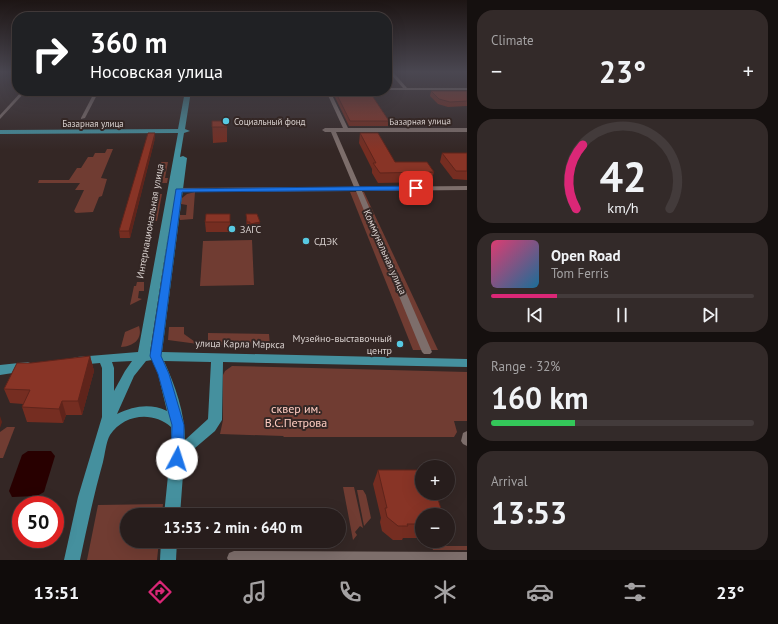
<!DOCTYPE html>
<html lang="en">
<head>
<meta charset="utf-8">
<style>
	:root { --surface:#271d1c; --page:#332a29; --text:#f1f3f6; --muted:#a4a2a3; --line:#433b3b; --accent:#db2777 }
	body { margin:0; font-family:"PT Sans",sans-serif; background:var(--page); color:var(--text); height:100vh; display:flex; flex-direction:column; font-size:15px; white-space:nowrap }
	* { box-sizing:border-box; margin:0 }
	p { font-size:13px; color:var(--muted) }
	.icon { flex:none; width:22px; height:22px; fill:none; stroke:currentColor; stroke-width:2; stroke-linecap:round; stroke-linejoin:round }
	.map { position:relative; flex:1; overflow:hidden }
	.panel { display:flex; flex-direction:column; gap:10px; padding:10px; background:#15100f; width:311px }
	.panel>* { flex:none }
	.banner { position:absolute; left:12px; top:12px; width:380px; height:84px; border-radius:16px; box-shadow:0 4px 16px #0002,0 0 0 1px var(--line); background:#202124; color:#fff; overflow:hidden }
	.tools { position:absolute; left:415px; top:460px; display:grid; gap:8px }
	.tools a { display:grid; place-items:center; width:40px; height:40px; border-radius:50%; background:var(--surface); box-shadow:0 4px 16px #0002,0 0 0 1px var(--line); font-size:20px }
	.speed { position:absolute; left:12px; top:496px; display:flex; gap:8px; font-size:20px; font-weight:700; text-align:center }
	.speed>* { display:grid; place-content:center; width:52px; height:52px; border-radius:50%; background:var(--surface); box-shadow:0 4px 16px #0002,0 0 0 1px var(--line); line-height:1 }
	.speed .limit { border:6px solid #d22; background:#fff; color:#111 }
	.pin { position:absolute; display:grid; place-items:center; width:34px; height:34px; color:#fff; margin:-17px; border-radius:8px; box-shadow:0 2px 6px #0006 }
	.me { position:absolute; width:44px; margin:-22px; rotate:5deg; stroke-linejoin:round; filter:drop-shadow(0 0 3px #0008) }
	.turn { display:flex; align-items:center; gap:14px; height:84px; padding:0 12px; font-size:18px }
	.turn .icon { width:52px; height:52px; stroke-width:2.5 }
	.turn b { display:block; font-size:28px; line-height:34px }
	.big { font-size:30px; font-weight:700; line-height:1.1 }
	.panel .tile { flex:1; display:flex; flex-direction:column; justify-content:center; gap:6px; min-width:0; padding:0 14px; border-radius:16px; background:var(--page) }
	.panel .dial { align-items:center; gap:0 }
	.dial svg { height:104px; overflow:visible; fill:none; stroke:var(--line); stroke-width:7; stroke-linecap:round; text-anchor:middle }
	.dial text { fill:var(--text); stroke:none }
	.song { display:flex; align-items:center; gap:12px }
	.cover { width:48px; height:48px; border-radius:6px; background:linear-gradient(135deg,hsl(340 70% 55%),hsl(200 70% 35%)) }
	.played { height:4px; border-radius:2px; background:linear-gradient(90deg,var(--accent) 25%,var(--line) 25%) }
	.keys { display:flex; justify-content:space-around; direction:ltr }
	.heat { display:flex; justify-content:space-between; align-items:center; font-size:22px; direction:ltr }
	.charge { height:6px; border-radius:3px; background:linear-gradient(90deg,#34c759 32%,var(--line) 0) }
	.trip { position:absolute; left:120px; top:508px; width:226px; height:40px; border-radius:20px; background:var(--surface); box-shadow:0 4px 16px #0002,0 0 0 1px var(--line); font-weight:700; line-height:40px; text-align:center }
	.dock { display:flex; height:64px; justify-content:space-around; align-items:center; background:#100c0b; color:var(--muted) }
	.dock .icon { width:28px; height:28px }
	.dock .current { color:var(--accent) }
	.dock b { font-size:18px; color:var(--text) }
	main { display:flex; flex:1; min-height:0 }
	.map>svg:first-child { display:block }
	.green { fill:#703c32 }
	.water { fill:#280000 }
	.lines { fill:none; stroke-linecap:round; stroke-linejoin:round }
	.minor { fill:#7d6e6b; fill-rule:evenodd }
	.major { fill:#45909e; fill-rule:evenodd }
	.wall { fill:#752d21 }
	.shaded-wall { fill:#5f241b }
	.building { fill:#883426; stroke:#5f241b }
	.route { fill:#1a73e8; stroke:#114b97 }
	.poi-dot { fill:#57c9e2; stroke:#342725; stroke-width:1.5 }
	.labels { text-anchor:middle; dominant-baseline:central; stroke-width:4; stroke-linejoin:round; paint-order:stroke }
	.far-poi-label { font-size:9px; fill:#d8d0ce; stroke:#342725; text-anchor:start }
	.far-street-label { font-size:9px; fill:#d8d0ce; stroke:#342725 }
	.street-label { font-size:10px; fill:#d8d0ce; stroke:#342725 }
	.poi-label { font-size:10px; fill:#d8d0ce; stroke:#342725; text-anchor:start }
	.near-park-label { font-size:12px; fill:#feccc1; stroke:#342725 }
</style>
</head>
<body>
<main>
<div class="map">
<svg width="467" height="560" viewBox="0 0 467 560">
	<rect width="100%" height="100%" fill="#342725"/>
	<g class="green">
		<path d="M 107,149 L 113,149 L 101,178 L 107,179 L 102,196 L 99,197 L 93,212 L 76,213 L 74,211 L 84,190 L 75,190 L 80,183 L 38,183 L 39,180 L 69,180 L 77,168 L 81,168 L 88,157 L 93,157 L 95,153 L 105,153 Z"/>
		<path d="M 161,162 L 168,162 L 165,178 L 168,178 L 167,183 L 156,183 Z"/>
		<path d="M 195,192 L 193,219 L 180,220 L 180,215 L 186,215 L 187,205 L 181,204 L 182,198 L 187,194 Z"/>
		<path d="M 350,192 L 364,192 L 438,350 L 413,350 Z"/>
		<path d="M 154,194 L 162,194 L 157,221 L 148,221 Z"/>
		<path d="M 252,240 L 254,285 L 200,286 L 203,241 Z"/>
		<path d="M 137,282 L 144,282 L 144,291 L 139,291 L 138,298 L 142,299 L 130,305 L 134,286 L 136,286 Z"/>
		<path d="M 139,326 C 143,340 133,346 121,347 L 125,332 Z"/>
		<path d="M 169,327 L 184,327 L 184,334 L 198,344 L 168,340 Z"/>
		<path d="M 208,333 L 269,334 L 270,346 L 211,345 L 208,342 Z"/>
		<path d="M 232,366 L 467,372 L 467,421 L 454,421 L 457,432 L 454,437 L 284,437 L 283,436 L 220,434 L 223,420 L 223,375 L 225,371 Z"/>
		<path d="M 7,427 L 15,427 L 3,458 L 0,458 L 0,432 Z"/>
		<path d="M 343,487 L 354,487 L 363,528 L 360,526 L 355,532 L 357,535 L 353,540 Z"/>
		<path d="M 357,490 L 363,490 L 366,495 L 371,518 L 364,526 Z"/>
		<path d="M 163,504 L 162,515 L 127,515 L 127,541 L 159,541 L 157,560 L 87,560 L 98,505 Z"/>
		<path d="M 430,542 L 437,542 L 439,546 L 467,546 L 467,550 L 433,550 Z"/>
	</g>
	<path class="water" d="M 28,451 L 51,451 L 55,456 L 44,492 L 37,496 L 12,497 L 9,491 L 22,455 Z"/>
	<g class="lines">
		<g class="minor">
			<path d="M 389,72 L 393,72 L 407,88 L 467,88 L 467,90 L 387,90 L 387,88 L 403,88 Z"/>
			<path d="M 22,91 L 26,91 L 0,119 L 0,115 Z"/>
			<path d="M 95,91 L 99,91 L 85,118 L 81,119 L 81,118 Z"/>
			<path d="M 326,91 L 330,91 L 348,128 L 467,128 L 467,132 L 336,132 L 360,187 L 467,186 L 467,190 L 362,191 L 432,352 L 430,354 L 424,354 L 422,352 L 356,191 L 178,192 L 175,190 L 178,188 L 354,187 L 331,132 L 325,132 L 322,130 L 325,128 L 343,128 Z"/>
			<path d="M 467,431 L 467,446 L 463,444 L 461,441 L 463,433 Z"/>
			<path d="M 234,551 L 467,552 L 467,560 L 228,560 L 227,558 L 229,553 Z"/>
		</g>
		<g class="major">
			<path d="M 185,91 L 191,91 L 185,129 L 190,131 L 184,133 L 180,157 L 183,156 L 187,158 L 162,352 L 467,359 L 467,367 L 223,362 L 222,420 L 215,431 L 195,448 L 184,461 L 180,515 L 164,515 L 171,446 L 171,427 C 153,411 124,414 110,435 C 106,442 105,454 103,462 C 94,494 87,527 80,560 L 64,560 L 78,497 L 102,417 L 102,368 L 100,363 L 77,365 L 73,364 L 71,361 L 73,358 L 77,357 L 138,352 L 178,133 L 0,134 L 0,130 L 178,129 ZM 169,229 L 151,352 L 150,352 ZM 152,360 L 158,374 L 167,411 C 150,403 134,406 117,414 L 134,376 L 146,361 ZM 132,361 L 125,371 L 114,391 L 114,368 L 112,362 ZM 164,361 L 211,362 L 208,419 L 185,440 C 185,413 175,385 164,361 Z"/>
			<path d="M 28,362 L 32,364 L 34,367 L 32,370 L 0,375 L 0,365 Z"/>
			<path d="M 161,541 L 177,541 L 176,560 L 160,560 Z"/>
		</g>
	</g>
	<g class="wall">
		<path d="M 333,91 L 369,91 L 389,121 L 388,126 L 349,126 L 333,93 Z"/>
		<path d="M 431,91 L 467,91 L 467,106 L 448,107 L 438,104 L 430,96 Z"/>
		<path d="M 212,121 L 227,127 L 227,142 L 213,143 Z"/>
		<path d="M 360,133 L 395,162 L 434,172 L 431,182 L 378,183 L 372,173 L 372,169 L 359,143 Z"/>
		<path d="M 155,138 L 130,238 L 120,238 L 119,231 Z"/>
		<path d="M 442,153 L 467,153 L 467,180 L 453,179 L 440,162 Z"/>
		<path d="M 230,214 L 230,232 L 206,232 L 205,222 Z"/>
		<path d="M 246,214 L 259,232 L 250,233 L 250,231 L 247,231 Z"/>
		<path d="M 90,356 L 94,371 L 82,415 L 66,415 L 63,423 L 27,422 L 22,407 L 23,404 L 10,403 L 4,389 L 31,363 Z"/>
		<path d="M 378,470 L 422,515 L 422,538 L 403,538 L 402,540 L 393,540 L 382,531 L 380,522 L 381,518 L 373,484 Z"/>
	</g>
	<g class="shaded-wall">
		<path d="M 155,133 L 155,138 L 130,238 L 129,231 Z"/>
		<path d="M 260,222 L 259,232 L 250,233 L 250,224 Z"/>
		<path d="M 90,356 L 94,371 L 82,415 L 78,401 Z"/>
		<path d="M 62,401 L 66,415 L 63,423 L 59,409 Z"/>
		<path d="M 0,416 L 2,422 L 0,428 Z"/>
	</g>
	<g class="building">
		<path d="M 335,91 L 369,91 L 389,121 L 350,121 Z"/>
		<path d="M 431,91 L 467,91 L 467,101 L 450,102 L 439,99 Z"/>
		<path d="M 212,121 L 226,121 L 227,127 L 212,127 Z"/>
		<path d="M 148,133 L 155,133 L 129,231 L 119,231 Z"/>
		<path d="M 360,133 L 378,133 L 395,162 L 427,162 L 434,172 L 380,173 L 373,163 L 376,163 Z"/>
		<path d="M 442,153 L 467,153 L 467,171 L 456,171 Z"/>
		<path d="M 206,214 L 230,214 L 230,222 L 205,222 Z"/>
		<path d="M 246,214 L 257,214 L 260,222 L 250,224 L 250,222 L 247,222 Z"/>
		<path d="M 90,356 L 78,401 L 62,401 L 59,409 L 22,407 L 30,390 L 4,389 L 17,363 L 31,363 Z"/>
		<path d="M 378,470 L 422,470 L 422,493 L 436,493 L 443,515 L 422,515 L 422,524 L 407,524 L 408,526 L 398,526 L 387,517 L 385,508 L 387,508 Z"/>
	</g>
	<linearGradient id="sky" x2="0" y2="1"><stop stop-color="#1d1514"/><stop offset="0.48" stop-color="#4a4751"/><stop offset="1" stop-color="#4a4751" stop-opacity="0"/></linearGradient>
	<rect width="467" height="150" fill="url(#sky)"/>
	<path class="route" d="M 416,186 L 419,187 L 419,190 L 182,192 L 161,356 L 169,374 L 184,425 L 184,459 L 182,463 L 177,465 L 172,463 L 171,459 L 172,425 L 158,374 L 150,356 L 176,189 Z"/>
	<g class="poi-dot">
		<circle cx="226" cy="121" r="4"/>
		<circle cx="232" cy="229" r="4"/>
		<circle cx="306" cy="241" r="4"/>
		<circle cx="400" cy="344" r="4"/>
	</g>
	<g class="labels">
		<g class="far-poi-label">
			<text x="234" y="121">Социальный фонд</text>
		</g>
		<g class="far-street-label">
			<text transform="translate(420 121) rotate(-1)">Базарная улица</text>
			<text x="93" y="123">Базарная улица</text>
		</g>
		<g class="street-label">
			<text transform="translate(150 221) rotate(-80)">Интернациональная улица</text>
			<text transform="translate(385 252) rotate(66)">Коммунальная улица</text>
			<text transform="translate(240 344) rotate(1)">улица Карла Маркса</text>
		</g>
		<g class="poi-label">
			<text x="240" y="229">ЗАГС</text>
			<text x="314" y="241">СДЭК</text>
			<text x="392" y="338" text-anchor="end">Музейно-выставочный<tspan x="392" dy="12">центр</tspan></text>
		</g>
		<g class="near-park-label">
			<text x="296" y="408">сквер им.<tspan x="296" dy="14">В.С.Петрова</tspan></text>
		</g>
	</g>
</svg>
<div class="tools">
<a>+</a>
<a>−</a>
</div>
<div class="speed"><div class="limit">50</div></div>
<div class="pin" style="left:416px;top:188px;background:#d93025"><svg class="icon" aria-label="arrive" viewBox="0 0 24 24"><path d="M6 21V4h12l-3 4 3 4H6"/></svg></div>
<svg class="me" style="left:177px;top:459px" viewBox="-20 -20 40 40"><circle r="19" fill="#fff"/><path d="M0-13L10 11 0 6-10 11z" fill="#1a73e8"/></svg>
<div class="trip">13:53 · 2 min · 640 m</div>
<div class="banner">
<div class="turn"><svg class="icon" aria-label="right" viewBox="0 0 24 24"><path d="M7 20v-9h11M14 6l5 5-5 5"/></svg><div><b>360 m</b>Носовская улица</div></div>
</div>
</div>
<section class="panel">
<div class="tile"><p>Climate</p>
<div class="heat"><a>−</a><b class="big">23°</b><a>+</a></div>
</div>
<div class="tile dial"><svg viewBox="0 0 100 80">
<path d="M14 69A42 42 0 1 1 86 69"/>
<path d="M14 69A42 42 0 0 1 19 20" stroke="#db2777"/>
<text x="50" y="56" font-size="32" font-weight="700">42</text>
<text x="50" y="72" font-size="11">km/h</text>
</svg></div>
<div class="tile">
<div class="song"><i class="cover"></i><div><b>Open Road</b><p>Tom Ferris</p></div></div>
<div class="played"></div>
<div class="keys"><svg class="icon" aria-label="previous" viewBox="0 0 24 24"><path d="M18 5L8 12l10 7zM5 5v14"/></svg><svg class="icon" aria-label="pause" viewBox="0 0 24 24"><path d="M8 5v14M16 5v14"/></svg><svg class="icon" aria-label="next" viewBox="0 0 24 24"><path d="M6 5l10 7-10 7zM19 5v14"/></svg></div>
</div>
<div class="tile"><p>Range · 32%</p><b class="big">160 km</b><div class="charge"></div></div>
<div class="tile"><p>Arrival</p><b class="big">13:53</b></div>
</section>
</main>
<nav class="dock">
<b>13:51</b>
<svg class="icon current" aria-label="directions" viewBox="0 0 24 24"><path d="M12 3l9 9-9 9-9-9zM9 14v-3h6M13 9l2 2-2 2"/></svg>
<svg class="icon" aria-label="music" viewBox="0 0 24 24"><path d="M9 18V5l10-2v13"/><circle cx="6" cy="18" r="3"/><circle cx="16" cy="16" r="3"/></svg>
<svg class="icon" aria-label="phone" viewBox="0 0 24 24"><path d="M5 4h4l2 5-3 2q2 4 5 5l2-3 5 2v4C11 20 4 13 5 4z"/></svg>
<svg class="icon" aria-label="climate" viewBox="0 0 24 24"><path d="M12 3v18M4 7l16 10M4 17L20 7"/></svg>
<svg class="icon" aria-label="car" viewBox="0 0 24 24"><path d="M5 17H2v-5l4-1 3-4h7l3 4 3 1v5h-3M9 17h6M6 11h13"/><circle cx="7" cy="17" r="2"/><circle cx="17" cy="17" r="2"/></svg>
<svg class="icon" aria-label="filters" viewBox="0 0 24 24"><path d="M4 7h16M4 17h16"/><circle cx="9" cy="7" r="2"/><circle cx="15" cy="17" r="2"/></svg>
<b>23°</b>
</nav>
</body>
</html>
